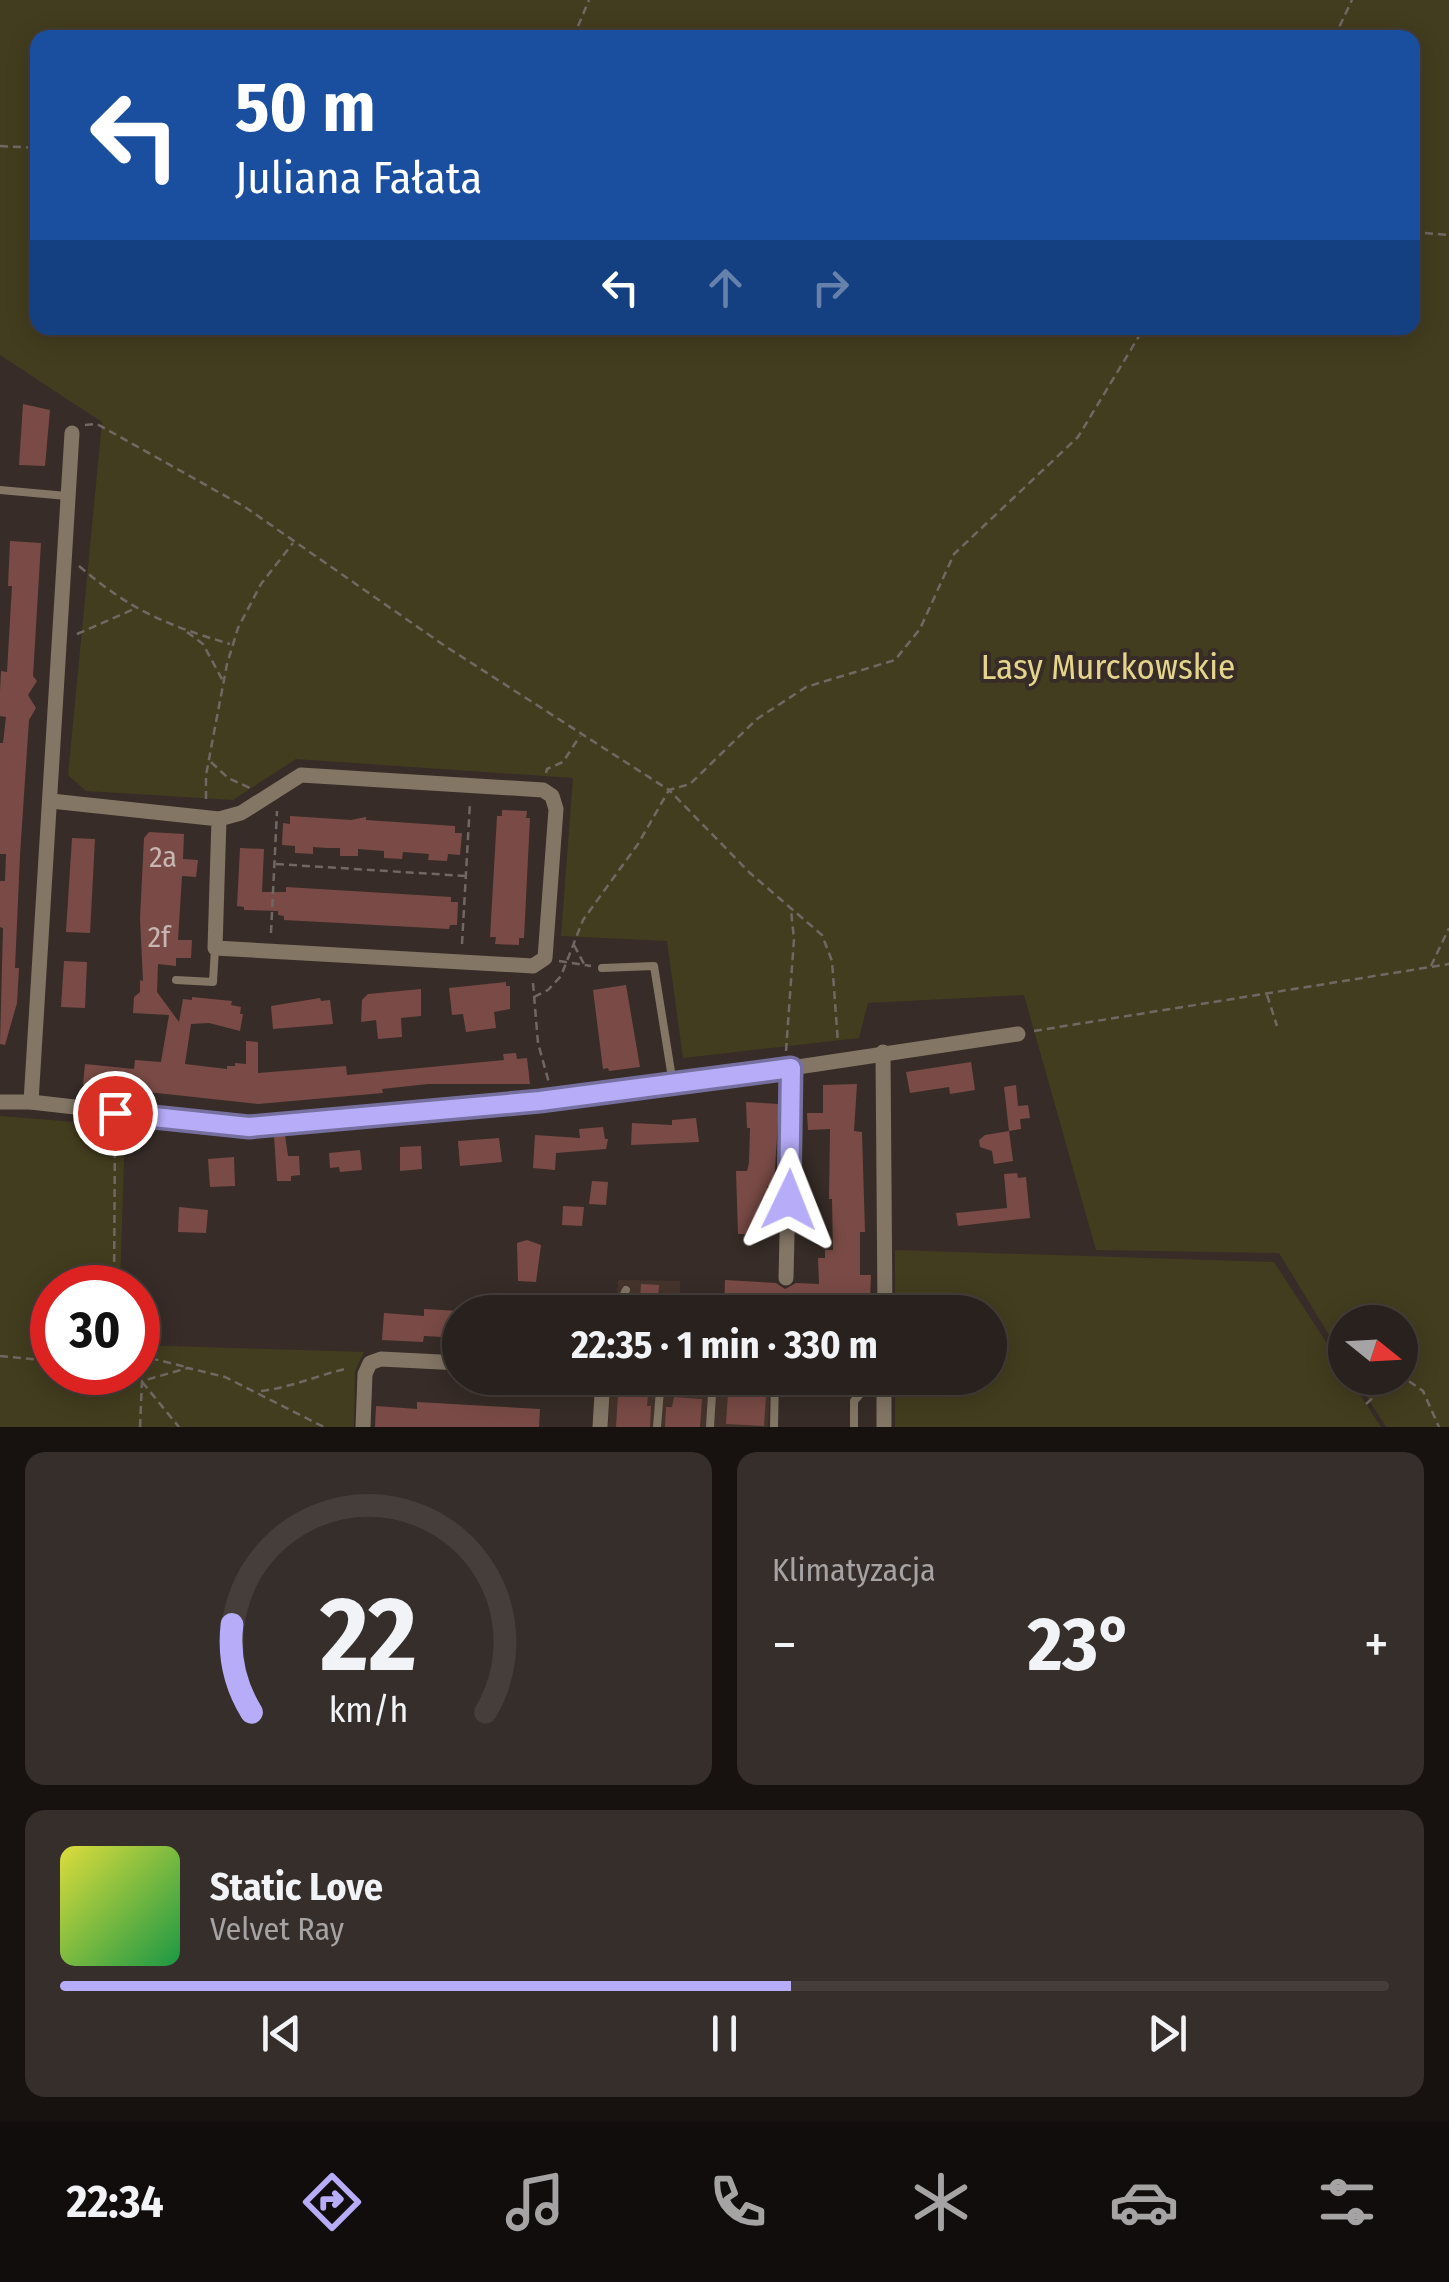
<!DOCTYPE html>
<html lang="pl">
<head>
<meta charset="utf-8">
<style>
	:root { --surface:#29211d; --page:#352e2a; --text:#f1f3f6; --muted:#a5a3a4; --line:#453e3b; --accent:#b6acf8 }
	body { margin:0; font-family:"Fira Sans Condensed",sans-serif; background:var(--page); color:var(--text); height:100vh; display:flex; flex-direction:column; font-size:38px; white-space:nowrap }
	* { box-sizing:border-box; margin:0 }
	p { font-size:32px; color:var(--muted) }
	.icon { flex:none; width:55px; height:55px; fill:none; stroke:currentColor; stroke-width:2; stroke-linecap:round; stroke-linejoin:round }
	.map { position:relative; height:1427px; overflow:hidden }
	.sheet { display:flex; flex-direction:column; gap:25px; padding:25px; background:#171210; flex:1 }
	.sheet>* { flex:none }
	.banner { position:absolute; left:30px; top:30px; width:1390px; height:305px; border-radius:20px; box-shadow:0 5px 25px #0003,0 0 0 2px var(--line); background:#1a4fa0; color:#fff; overflow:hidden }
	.needle { width:65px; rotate:108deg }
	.controls { position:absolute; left:1328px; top:1305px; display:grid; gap:20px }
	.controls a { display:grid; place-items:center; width:90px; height:90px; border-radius:50%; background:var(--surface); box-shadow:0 5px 25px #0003,0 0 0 2px var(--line); font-size:50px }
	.speed { position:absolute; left:30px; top:1265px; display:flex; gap:20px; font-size:50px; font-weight:700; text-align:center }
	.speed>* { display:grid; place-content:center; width:130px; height:130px; border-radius:50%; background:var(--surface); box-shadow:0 5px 25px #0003,0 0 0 2px var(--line); line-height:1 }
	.speed .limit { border:15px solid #d22; background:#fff; color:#111 }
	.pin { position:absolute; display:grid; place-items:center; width:85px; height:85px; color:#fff; margin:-42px; border:5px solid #fff; border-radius:50%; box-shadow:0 2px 10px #0007 }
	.me { position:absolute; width:110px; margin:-55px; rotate:2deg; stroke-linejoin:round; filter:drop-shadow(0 0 8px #0008) }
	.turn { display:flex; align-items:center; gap:35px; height:210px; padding:0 40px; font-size:45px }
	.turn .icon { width:130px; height:130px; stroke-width:2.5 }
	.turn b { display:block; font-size:70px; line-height:85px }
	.lanes { display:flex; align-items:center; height:95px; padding:0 40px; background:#0003; justify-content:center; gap:50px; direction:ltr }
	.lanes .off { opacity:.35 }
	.big { font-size:75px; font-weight:700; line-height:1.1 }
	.sheet .card { flex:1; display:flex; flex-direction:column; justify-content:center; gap:15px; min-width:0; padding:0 35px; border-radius:20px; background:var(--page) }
	.sheet .dial { align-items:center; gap:0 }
	.dial svg { height:260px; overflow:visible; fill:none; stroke:var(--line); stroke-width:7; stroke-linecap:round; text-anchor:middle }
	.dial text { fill:var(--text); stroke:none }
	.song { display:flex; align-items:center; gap:30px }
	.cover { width:120px; height:120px; border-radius:15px; background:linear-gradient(135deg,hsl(60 70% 55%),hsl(140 70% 35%)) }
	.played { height:10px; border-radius:5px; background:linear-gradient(90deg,var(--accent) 55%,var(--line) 55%) }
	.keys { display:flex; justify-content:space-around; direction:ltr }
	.heat { display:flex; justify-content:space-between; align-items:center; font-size:55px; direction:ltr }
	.sheet .tiles { flex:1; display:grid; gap:25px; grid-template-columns:1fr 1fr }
	.card:last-child { grid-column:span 2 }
	.trip { position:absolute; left:442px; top:1295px; width:565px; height:100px; border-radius:50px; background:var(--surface); box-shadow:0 5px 25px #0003,0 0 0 2px var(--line); font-weight:700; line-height:100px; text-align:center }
	.menu { display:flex; height:160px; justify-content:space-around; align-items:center; background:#100d0c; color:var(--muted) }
	.menu .icon { width:70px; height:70px }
	.menu .selected { color:var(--accent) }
	.menu b { font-size:45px; color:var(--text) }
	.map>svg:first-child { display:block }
	.built { fill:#45342c }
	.green { fill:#433d1f; fill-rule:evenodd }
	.building { fill:#7a4b46 }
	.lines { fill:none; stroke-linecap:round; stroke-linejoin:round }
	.path { stroke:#716863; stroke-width:2.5; stroke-dasharray:8 5; stroke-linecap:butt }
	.service { stroke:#837665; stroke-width:8 }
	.minor { stroke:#837665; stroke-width:15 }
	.route-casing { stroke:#7670a1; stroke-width:25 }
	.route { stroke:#b6acf8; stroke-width:18 }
	.labels { text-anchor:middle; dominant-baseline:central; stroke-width:8; stroke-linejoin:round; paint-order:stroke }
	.number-label { font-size:30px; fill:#c6b5b0 }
	.park-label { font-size:35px; fill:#e5d58c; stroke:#372c27 }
</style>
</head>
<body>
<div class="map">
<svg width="1449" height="1427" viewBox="0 0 1449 1427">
	<rect width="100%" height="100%" fill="#372c27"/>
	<g class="built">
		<path d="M 618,1280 L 680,1281 L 680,1312 L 616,1312 Z"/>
		<path d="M 611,1378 L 771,1378 L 768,1427 L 608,1427 Z"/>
	</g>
	<g class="green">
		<path d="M 0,0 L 1449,0 L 1449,1427 L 1386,1427 L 1355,1378 L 1400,1378 L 1400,1322 L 1345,1322 L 1345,1361 L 1279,1253 L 1096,1250 L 1024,995 L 868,1003 L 859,1038 L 683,1058 L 667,941 L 561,936 L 573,778 L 296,759 L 233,800 L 86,791 L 68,775 L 102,422 L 0,355 ZM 38,38 L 1412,38 L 1412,328 L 38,328 Z"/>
		<path d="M 0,1116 L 125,1126 L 120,1287 L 52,1288 L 52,1372 L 138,1372 L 138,1345 L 364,1352 L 355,1371 L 354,1427 L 0,1427 Z"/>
		<path d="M 895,1250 L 1274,1262 L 1345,1371 L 1345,1378 L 1349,1378 L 1381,1427 L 895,1427 L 895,1378 L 990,1378 L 990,1312 L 895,1312 Z"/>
	</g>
	<g class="building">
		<path d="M 23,404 L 50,410 L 45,466 L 19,465 Z"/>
		<path d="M 10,541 L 41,543 L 33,676 L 37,681 L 28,695 L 36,708 L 29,720 L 20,855 L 15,968 L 19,968 L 17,1003 L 5,1045 L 0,1044 L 3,928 L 0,927 L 0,881 L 5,881 L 6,854 L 0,854 L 0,743 L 3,743 L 6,717 L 0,716 L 0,692 L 1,671 L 7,672 L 12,586 L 8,586 Z"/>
		<path d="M 502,810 L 527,811 L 526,818 L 530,818 L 524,938 L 519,938 L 519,945 L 495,944 L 496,937 L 490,937 L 497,816 L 502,816 Z"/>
		<path d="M 290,816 L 351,820 L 366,817 L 366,820 L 455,826 L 455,833 L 462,833 L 460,855 L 448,854 L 447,861 L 428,860 L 429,854 L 403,852 L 402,859 L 384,858 L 384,851 L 358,849 L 358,856 L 340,856 L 340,848 L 327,848 L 313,847 L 313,854 L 295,853 L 295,846 L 282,845 L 283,823 L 290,824 Z"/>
		<path d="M 149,832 L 184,834 L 183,859 L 198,860 L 196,877 L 182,876 L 178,940 L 192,940 L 191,958 L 176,958 L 176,966 L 158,964 L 157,992 L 179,1022 L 183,999 L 192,1000 L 192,997 L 232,1001 L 231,1005 L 241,1007 L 240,1014 L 243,1014 L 240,1031 L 209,1023 L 191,1024 L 185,1064 L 227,1069 L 227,1066 L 235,1066 L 235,1063 L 246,1064 L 246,1041 L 258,1042 L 258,1073 L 346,1066 L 347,1075 L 504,1060 L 503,1054 L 516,1053 L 517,1059 L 527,1058 L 530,1084 L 428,1084 L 382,1089 L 383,1093 L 258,1104 L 83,1085 L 85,1064 L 134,1069 L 135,1060 L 161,1062 L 169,1015 L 133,1013 L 134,997 L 140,992 L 140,980 L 143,981 L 140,918 L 144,838 Z"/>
		<path d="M 72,838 L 95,839 L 90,933 L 66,932 Z"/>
		<path d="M 240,848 L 264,849 L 262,892 L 286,892 L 286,887 L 451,897 L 451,902 L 458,902 L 457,925 L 450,925 L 449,929 L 284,920 L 284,916 L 278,915 L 278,911 L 244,910 L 244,907 L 237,906 Z"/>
		<path d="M 64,961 L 87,962 L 85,1008 L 61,1007 Z"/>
		<path d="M 506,982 L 506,986 L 510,986 L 510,1009 L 494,1012 L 496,1028 L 466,1032 L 463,1014 L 452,1015 L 449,988 Z"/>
		<path d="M 626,985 L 640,1067 L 609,1071 L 608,1068 L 603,1069 L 593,990 Z"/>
		<path d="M 421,989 L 421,1016 L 401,1018 L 402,1037 L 378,1039 L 376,1020 L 361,1022 L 362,1000 L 368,994 Z"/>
		<path d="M 320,998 L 321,1001 L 330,1000 L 333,1024 L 273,1029 L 271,1006 Z"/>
		<path d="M 971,1062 L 975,1090 L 950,1094 L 949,1087 L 910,1093 L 906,1072 Z"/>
		<path d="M 857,1084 L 854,1131 L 862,1132 L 865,1232 L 860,1232 L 860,1275 L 871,1275 L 870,1300 L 771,1298 L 770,1312 L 724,1312 L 725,1280 L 776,1283 L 785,1289 L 796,1283 L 819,1284 L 818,1258 L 825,1258 L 825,1250 L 833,1250 L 832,1199 L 829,1199 L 830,1129 L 808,1130 L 807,1113 L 823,1113 L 823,1085 Z"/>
		<path d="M 1016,1085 L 1018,1106 L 1028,1105 L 1030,1118 L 1020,1119 L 1021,1129 L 1009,1131 L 1004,1087 Z"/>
		<path d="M 746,1102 L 779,1104 L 774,1186 L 767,1186 L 769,1234 L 738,1234 L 736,1171 L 747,1171 L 749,1163 L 750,1128 L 747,1128 Z"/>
		<path d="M 696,1118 L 699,1142 L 631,1145 L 632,1123 L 672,1125 L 672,1120 Z"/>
		<path d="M 603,1127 L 605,1139 L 608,1139 L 606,1149 L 556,1153 L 555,1170 L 533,1168 L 535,1135 L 580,1138 L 579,1129 Z"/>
		<path d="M 1009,1131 L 1013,1161 L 994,1164 L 992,1151 L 980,1147 L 979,1140 L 985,1135 Z"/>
		<path d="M 285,1135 L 288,1156 L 299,1156 L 300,1175 L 291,1176 L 291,1181 L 277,1181 L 274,1136 Z"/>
		<path d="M 499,1138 L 502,1162 L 460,1166 L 458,1141 Z"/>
		<path d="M 421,1146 L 422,1169 L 400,1171 L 400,1147 Z"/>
		<path d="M 360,1150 L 362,1170 L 340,1172 L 339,1167 L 330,1168 L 329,1153 Z"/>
		<path d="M 234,1157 L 235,1186 L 210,1187 L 208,1159 Z"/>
		<path d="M 1017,1173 L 1018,1178 L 1026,1177 L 1030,1218 L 958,1226 L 956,1213 L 1007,1208 L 1004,1174 Z"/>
		<path d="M 592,1181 L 608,1182 L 606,1205 L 589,1204 Z"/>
		<path d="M 563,1206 L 584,1207 L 582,1226 L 562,1225 Z"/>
		<path d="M 179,1207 L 208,1210 L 206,1233 L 178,1232 Z"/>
		<path d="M 527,1240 L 541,1245 L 536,1282 L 518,1281 L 517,1243 Z"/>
		<path d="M 641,1284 L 659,1285 L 657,1312 L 639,1312 Z"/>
		<path d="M 424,1309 L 460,1311 L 460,1338 L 424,1336 L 423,1342 L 382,1340 L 384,1313 L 424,1316 Z"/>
		<path d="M 728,1393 L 766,1395 L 764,1426 L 726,1424 Z"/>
		<path d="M 618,1394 L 648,1395 L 647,1406 L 651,1406 L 650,1427 L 616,1427 Z"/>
		<path d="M 674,1397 L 702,1399 L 700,1427 L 665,1427 L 666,1407 L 672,1407 Z"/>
		<path d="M 417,1402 L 540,1409 L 539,1427 L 375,1427 L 376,1406 L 417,1409 Z"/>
	</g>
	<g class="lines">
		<g class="path">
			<path d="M 573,38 L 589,0"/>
			<path d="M 1334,38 L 1352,0"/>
			<path d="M 0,146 L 38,148"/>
			<path d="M 1412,232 L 1449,235"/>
			<path d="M 85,425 L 97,424 L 245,507 L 445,646 L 669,790 L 690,784 L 757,719 L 806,687 L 895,660 L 920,629 L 954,554 L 1078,437 L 1144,328"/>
			<path d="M 79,566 C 130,610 166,625 230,644"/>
			<path d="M 187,632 L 203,644 L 223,681"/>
			<path d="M 77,634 L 134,609"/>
			<path d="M 211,762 L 228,778 L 250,788"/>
			<path d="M 546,773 L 547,769 L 563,762 L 580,736"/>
			<path d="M 206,799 L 206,775 L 227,664 L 238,628 L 261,584 L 293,543"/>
			<path d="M 276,864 L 466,876"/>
			<path d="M 271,933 L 277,811"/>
			<path d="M 462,944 L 470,802"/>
			<path d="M 574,945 L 584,964"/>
			<path d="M 559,961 L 591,966"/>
			<path d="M 1431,966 L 1449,928"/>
			<path d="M 533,983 L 538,1043 L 549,1083"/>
			<path d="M 1267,995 L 1277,1026"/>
			<path d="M 534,997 L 548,990 L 561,976 L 583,920 L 638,844 L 669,790 L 750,873 L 822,935 L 832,961 L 838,1043"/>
			<path d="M 1034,1031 L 1449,964"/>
			<path d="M 786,1051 L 794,939 L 791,910"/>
			<path d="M 114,1288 L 115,1129"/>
			<path d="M 138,1355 L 186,1367"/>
			<path d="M 0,1356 L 52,1361"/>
			<path d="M 134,1372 L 179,1427"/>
			<path d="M 261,1391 C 293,1387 318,1375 349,1368"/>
			<path d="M 1366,1404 L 1387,1385 L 1406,1379 L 1423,1391 L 1439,1427"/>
			<path d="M 140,1427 L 142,1381 L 188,1368 L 225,1377 L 324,1427"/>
		</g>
		<g class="service">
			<path d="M 0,490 L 67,496"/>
			<path d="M 602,968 L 654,966 L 673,1084"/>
			<path d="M 176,980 L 213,982 L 215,948"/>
			<path d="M 615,1312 L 626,1290"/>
			<path d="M 603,1385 L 712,1392"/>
			<path d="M 713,1385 L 764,1388"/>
			<path d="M 657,1427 L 661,1378"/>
			<path d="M 710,1427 L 713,1378"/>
			<path d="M 774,1427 L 775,1378"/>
			<path d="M 854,1427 L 854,1401 L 861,1393 L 884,1393"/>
		</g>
		<g class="minor">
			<path d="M 51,801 L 219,819 L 241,813 L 301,775 L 543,790 L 552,796 L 556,809 L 545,958 L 533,966 L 215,948 L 219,819"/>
			<path d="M 883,1052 L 885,1312"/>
			<path d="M 0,1102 L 31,1102 L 249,1127 L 539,1101 L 791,1068 L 1018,1034"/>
			<path d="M 31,1102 L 72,433"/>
			<path d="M 786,1278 L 791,1068"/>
			<path d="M 363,1427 L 365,1374 L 370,1363 L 381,1359 L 460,1363"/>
			<path d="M 600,1427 L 603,1378"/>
			<path d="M 884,1427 L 884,1378"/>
		</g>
	</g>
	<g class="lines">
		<g class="route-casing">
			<path id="route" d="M 115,1113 L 249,1127 L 540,1101 L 791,1068 L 789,1200"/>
		</g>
		<use href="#route" class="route"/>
	</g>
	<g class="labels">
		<g class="number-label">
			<text x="163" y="857">2a</text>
			<text x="159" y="937">2f</text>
		</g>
		<g class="park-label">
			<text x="1108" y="667">Lasy Murckowskie</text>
		</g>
	</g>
</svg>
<div class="controls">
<a><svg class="needle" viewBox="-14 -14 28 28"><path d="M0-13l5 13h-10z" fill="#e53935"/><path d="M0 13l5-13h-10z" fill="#a5a3a4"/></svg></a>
</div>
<div class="speed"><div class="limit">30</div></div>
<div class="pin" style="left:115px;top:1113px;background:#d93025"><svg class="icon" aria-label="arrive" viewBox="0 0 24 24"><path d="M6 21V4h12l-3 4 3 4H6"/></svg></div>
<svg class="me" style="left:789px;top:1200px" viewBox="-20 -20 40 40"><path d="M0-17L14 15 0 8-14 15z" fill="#b6acf8" stroke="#fff" stroke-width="4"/></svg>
<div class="trip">22:35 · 1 min · 330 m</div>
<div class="banner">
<div class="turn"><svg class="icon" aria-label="left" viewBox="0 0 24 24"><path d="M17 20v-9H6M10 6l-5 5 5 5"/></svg><div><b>50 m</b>Juliana Fałata</div></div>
<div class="lanes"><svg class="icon" aria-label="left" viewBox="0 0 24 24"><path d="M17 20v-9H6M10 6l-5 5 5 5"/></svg><svg class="icon off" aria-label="ahead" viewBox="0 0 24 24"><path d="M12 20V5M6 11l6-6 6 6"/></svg><svg class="icon off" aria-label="right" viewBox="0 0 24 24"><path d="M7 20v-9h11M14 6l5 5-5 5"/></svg></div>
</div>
</div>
<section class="sheet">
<div class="tiles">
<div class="card dial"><svg viewBox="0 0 100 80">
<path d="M14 69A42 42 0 1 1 86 69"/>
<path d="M14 69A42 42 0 0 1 8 42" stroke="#b6acf8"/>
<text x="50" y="56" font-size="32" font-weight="700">22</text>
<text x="50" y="72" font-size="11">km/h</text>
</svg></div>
<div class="card"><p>Klimatyzacja</p>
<div class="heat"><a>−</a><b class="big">23°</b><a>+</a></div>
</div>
<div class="card">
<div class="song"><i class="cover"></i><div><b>Static Love</b><p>Velvet Ray</p></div></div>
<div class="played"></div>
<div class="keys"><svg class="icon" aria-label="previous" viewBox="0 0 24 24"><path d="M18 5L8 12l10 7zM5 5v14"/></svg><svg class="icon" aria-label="pause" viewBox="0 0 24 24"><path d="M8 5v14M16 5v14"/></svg><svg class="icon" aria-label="next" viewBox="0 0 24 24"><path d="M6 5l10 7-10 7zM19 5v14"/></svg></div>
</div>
</div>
</section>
<nav class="menu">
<b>22:34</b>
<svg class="icon selected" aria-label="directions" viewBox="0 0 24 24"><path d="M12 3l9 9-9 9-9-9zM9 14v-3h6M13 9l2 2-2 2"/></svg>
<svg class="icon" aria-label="music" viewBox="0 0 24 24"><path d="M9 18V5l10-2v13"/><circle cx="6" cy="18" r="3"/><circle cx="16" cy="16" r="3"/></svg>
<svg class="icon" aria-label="phone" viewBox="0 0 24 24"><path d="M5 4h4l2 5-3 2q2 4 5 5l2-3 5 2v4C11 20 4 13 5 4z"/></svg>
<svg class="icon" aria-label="climate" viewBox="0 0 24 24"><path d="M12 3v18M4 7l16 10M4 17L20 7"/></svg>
<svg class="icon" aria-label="car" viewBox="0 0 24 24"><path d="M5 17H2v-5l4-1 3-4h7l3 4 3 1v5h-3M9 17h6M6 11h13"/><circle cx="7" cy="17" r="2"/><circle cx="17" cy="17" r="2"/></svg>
<svg class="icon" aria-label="filters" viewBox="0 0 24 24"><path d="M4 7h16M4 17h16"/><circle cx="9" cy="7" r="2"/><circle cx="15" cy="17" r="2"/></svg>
</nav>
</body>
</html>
